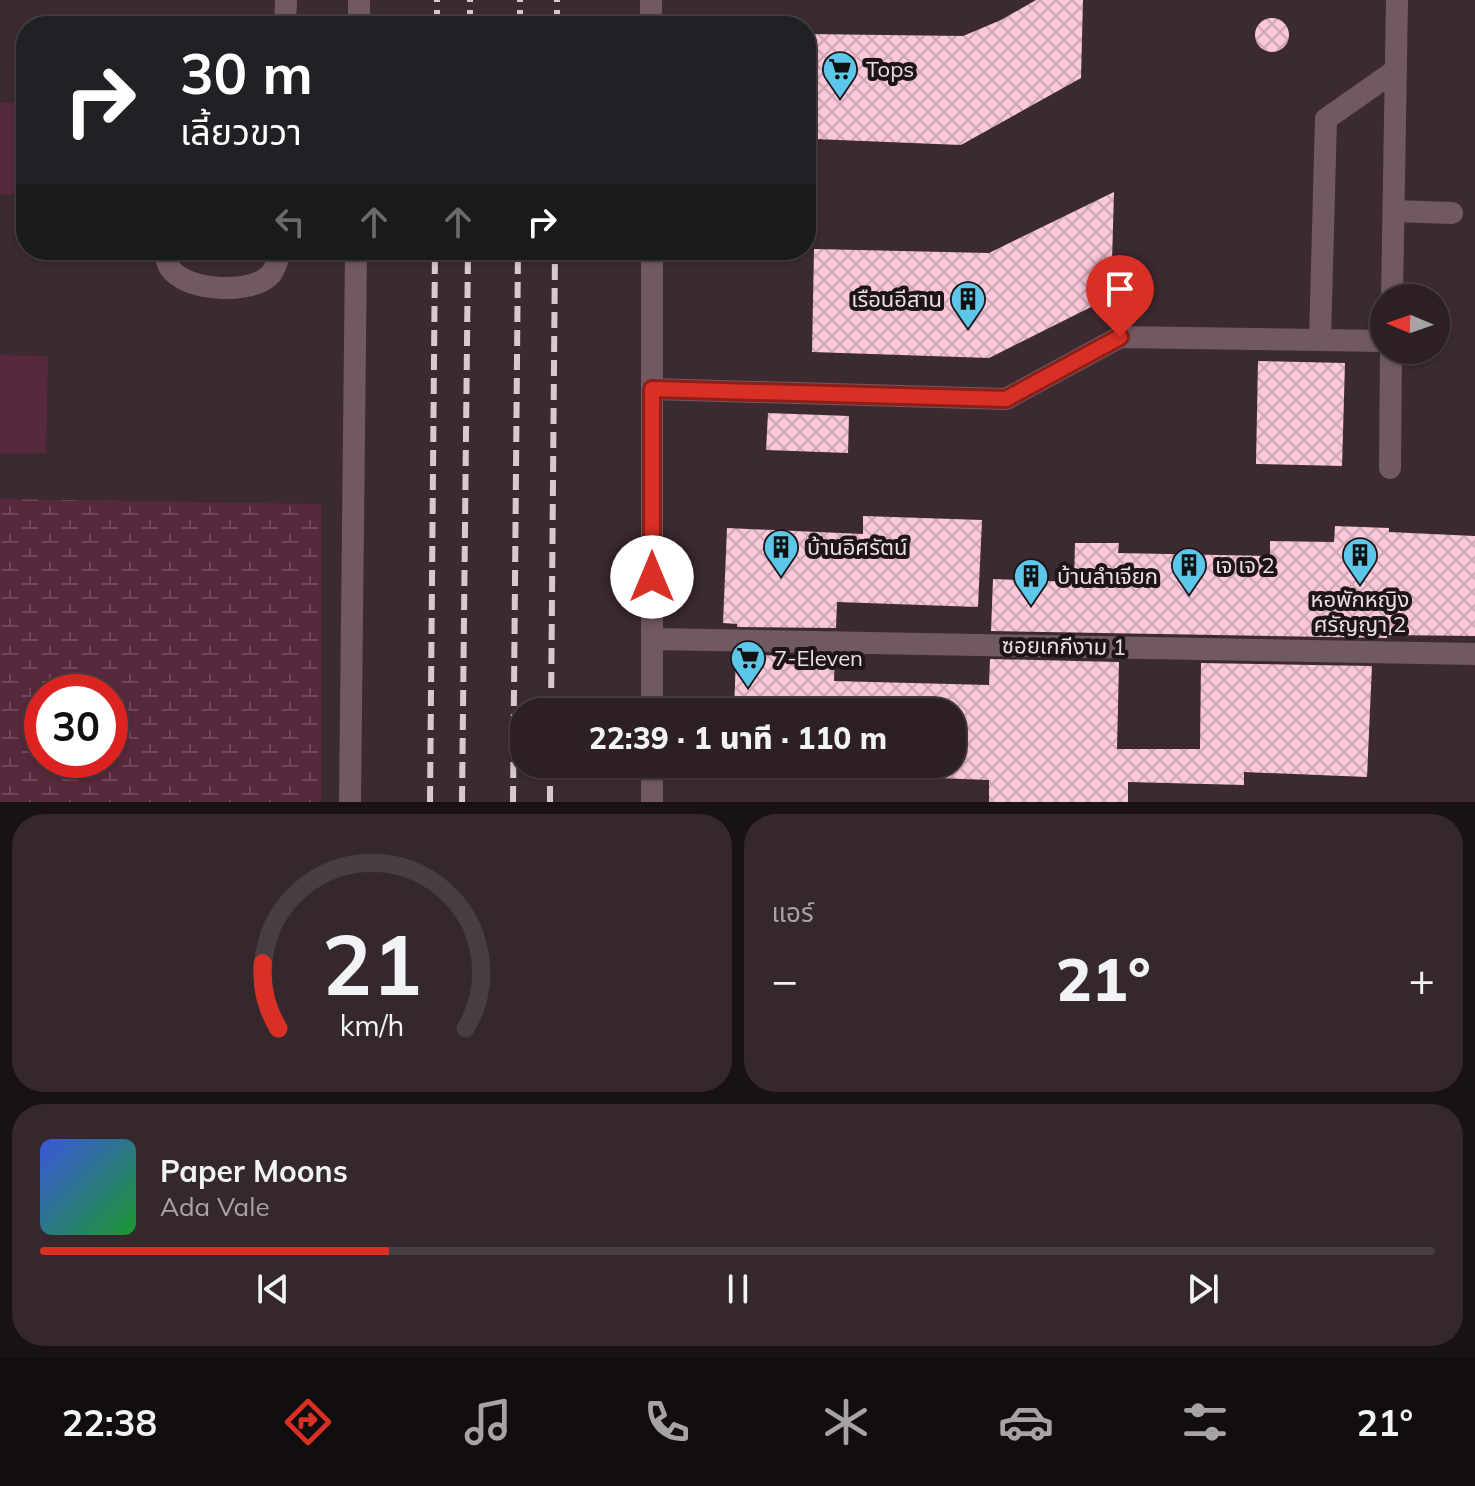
<!DOCTYPE html>
<html lang="th">
<head>
<meta charset="utf-8">
<style>
	:root { --surface:#2c2024; --page:#34282c; --text:#f1f3f6; --muted:#a6a3a6; --line:#483e41; --accent:#d93025 }
	body { margin:0; font-family:Mulish,"Noto Sans Thai",sans-serif; background:var(--page); color:var(--text); height:100vh; display:flex; flex-direction:column; font-size:30px; white-space:nowrap }
	* { box-sizing:border-box; margin:0 }
	p { font-size:26px; color:var(--muted) }
	.icon { flex:none; width:44px; height:44px; fill:none; stroke:currentColor; stroke-width:2; stroke-linecap:round; stroke-linejoin:round }
	.map { position:relative; height:802px; overflow:hidden }
	.sheet { display:flex; flex-direction:column; gap:12px; padding:12px; background:#181214; flex:1 }
	.sheet>* { flex:none }
	.guide { position:absolute; left:16px; top:16px; width:800px; height:244px; border-radius:32px; box-shadow:0 2px 6px #0004,0 0 0 2px var(--line); background:#202124; color:#fff; overflow:hidden }
	.needle { width:52px; rotate:272deg }
	.tools { position:absolute; left:1370px; top:284px; display:grid; gap:16px }
	.tools a { display:grid; place-items:center; width:80px; height:80px; border-radius:50%; background:var(--surface); box-shadow:0 2px 6px #0004,0 0 0 2px var(--line); font-size:40px }
	.speed { position:absolute; left:24px; top:674px; display:flex; gap:16px; font-size:40px; font-weight:700; text-align:center }
	.speed>* { display:grid; place-content:center; width:104px; height:104px; border-radius:50%; background:var(--surface); box-shadow:0 2px 6px #0004,0 0 0 2px var(--line); line-height:1 }
	.speed .limit { border:12px solid #d22; background:#fff; color:#111 }
	.pin { position:absolute; display:grid; place-items:center; width:68px; height:68px; color:#fff; margin:-82px -34px; border-radius:50% 50% 50% 0; rotate:-45deg; box-shadow:0 0 8px #0007 }
	.pin .icon { rotate:45deg }
	.me { position:absolute; width:88px; margin:-44px; rotate:0deg; stroke-linejoin:round; filter:drop-shadow(0 0 6px #0008) }
	.turn { display:flex; align-items:center; gap:28px; height:168px; padding:0 32px; font-size:36px }
	.turn .icon { width:104px; height:104px; stroke-width:2.5 }
	.turn b { display:block; font-size:56px; line-height:68px }
	.lanes { display:flex; align-items:center; height:76px; padding:0 32px; background:#0003; justify-content:center; gap:40px; direction:ltr }
	.lanes .off { opacity:.35 }
	.big { font-size:60px; font-weight:800; line-height:1.1 }
	.sheet .widget { flex:1; display:flex; flex-direction:column; justify-content:center; gap:12px; min-width:0; padding:0 28px; border-radius:32px; background:var(--page) }
	.sheet .dial { align-items:center; gap:0 }
	.dial svg { height:208px; overflow:visible; fill:none; stroke:var(--line); stroke-width:7; stroke-linecap:round; text-anchor:middle }
	.dial text { fill:var(--text); stroke:none }
	.song { display:flex; align-items:center; gap:24px }
	.cover { width:96px; height:96px; border-radius:12px; background:linear-gradient(135deg,hsl(230 70% 55%),hsl(130 70% 35%)) }
	.played { height:8px; border-radius:4px; background:linear-gradient(90deg,var(--accent) 25%,var(--line) 25%) }
	.keys { display:flex; justify-content:space-around; direction:ltr }
	.heat { display:flex; justify-content:space-between; align-items:center; font-size:44px; direction:ltr }
	.sheet .tiles { flex:1; display:grid; gap:12px; grid-template-columns:1fr 1fr }
	.widget:last-child { grid-column:span 2 }
	.trip { position:absolute; left:510px; top:698px; width:456px; height:80px; border-radius:32px; background:var(--surface); box-shadow:0 2px 6px #0004,0 0 0 2px var(--line); font-weight:800; line-height:80px; text-align:center }
	.dock { display:flex; height:128px; justify-content:space-around; align-items:center; background:#120d0e; color:var(--muted) }
	.dock .icon { width:56px; height:56px }
	.dock .active { color:var(--accent) }
	.dock b { font-size:36px; color:var(--text) }
	.map>svg:first-child { display:block }
	.wetland { fill:url(#wetland-marsh); fill-rule:evenodd }
	.park { fill:#58283d }
	.building { fill:url(#building-cross-hatch) }
	.lines { fill:none; stroke-linecap:round; stroke-linejoin:round }
	.service { stroke:#715962; stroke-width:22 }
	.minor { stroke:#715962; stroke-width:22 }
	.rail { stroke:#d7cace; stroke-width:6; stroke-dasharray:16 8; stroke-linecap:butt }
	.route-casing { stroke:#8d1f18; stroke-width:20 }
	.route { stroke:#d93025; stroke-width:14 }
	.labels { text-anchor:middle; dominant-baseline:central; stroke-width:8; stroke-linejoin:round; paint-order:stroke }
	.poi-label { font-size:22px; fill:#ebdfe3; stroke:#1d1518; text-anchor:start }
	.street-label { font-size:22px; fill:#ebdfe3; stroke:#1d1518 }
</style>
</head>
<body>
<div class="map">
<svg width="1475" height="802" viewBox="0 0 1475 802">
	<defs>
		<pattern id="wetland-marsh" width="20" height="14" patternUnits="userSpaceOnUse" patternTransform="scale(2)"><rect width="20" height="14" fill="#58283d"/><path d="M1 5h8M5 5V1M11 12h8M15 12V8" fill="none" stroke="#704759"/></pattern>
		<pattern id="building-cross-hatch" width="8" height="8" patternUnits="userSpaceOnUse" patternTransform="scale(2)"><rect width="8" height="8" fill="#f9c7d9"/><path d="M0 0l8 8M0 8l8-8" fill="none" stroke="#cca6b4"/></pattern>
	</defs>
	<rect width="100%" height="100%" fill="#3b2a30"/>
	<path class="wetland" d="M 0,499 L 321,504 L 321,802 L 0,802 ZM 42,692 L 110,692 L 110,760 L 42,760 Z"/>
	<g class="park">
		<path d="M 0,103 L 26,103 L 26,195 L 0,194 Z"/>
		<path d="M 0,355 L 48,356 L 46,453 L 0,453 Z"/>
	</g>
	<g class="building">
		<path d="M 1036,0 L 1083,0 L 1081,78 L 961,145 L 814,139 L 806,113 L 806,34 L 963,36 L 1001,20 Z"/>
		<circle cx="1272" cy="35" r="17"/>
		<path d="M 1114,192 L 1111,297 L 989,358 L 812,352 L 814,249 L 989,253 Z"/>
		<path d="M 1258,361 L 1345,363 L 1342,466 L 1256,464 Z"/>
		<path d="M 768,413 L 849,416 L 848,453 L 766,450 Z"/>
		<path d="M 863,516 L 982,520 L 978,607 L 837,602 L 836,628 L 737,627 L 737,624 L 723,623 L 727,528 L 863,534 Z"/>
		<path d="M 1335,526 L 1389,528 L 1389,532 L 1475,536 L 1475,636 L 1387,635 L 1387,638 L 991,631 L 993,579 L 1074,582 L 1075,543 L 1119,543 L 1118,553 L 1270,556 L 1270,541 L 1334,542 Z"/>
		<path d="M 736,655 L 835,656 L 834,681 L 989,685 L 990,659 L 1119,662 L 1117,749 L 1200,749 L 1201,663 L 1372,666 L 1367,777 L 1244,772 L 1244,785 L 1128,782 L 1128,802 L 989,802 L 989,780 L 732,770 L 732,764 L 952,764 L 952,712 L 734,712 Z"/>
	</g>
	<g class="lines">
		<g class="service">
			<path d="M 285,26 L 286,0"/>
			<path d="M 359,26 L 359,0"/>
			<path d="M 1394,211 L 1452,213"/>
			<path d="M 164,250 C 166,255 167,264 170,268 C 186,292 253,295 271,274 C 276,268 278,257 281,250"/>
			<path d="M 1392,298 L 1397,0"/>
			<path d="M 1320,340 L 1326,119 L 1396,70"/>
			<path d="M 1390,468 L 1391,350"/>
			<path d="M 350,802 L 356,250"/>
		</g>
		<g class="minor">
			<path d="M 651,0 L 651,26"/>
			<path d="M 652,250 L 652,712"/>
			<path d="M 652,389 L 1006,399 L 1120,337 L 1384,341"/>
			<path d="M 653,639 L 1475,654"/>
			<path d="M 652,802 L 652,764"/>
		</g>
		<g class="rail">
			<path d="M 437,26 L 437,0"/>
			<path d="M 470,26 L 470,0"/>
			<path d="M 520,26 L 520,0"/>
			<path d="M 557,26 L 557,0"/>
			<path d="M 551,712 L 555,250"/>
			<path d="M 430,802 L 435,250"/>
			<path d="M 462,802 L 468,250"/>
			<path d="M 513,802 L 518,250"/>
			<path d="M 550,802 L 550,764"/>
		</g>
	</g>
	<g class="lines">
		<g class="route-casing">
			<path id="route" d="M 652,577 L 652,389 L 1006,399 L 1120,337"/>
		</g>
		<use href="#route" class="route"/>
	</g>
	<defs>
		<g id="supermarket-pin" transform="scale(1.8)"><path d="M0 17L-7.5 6A9.5 9.5 0 1 1 7.5 6Z" fill="#5cc7e8" stroke="#1d1518"/><path d="M-6-5.5h2.5l.6 2H6L4.5 2H-2.5L-4.4-4H-6ZM-1.5 3.2a1.3 1.3 0 1 0 .1 0ZM3 3.2a1.3 1.3 0 1 0 .1 0Z" fill="#111"/></g>
		<g id="building-pin" transform="scale(1.8)"><path d="M0 17L-7.5 6A9.5 9.5 0 1 1 7.5 6Z" fill="#5cc7e8" stroke="#1d1518"/><path d="M-4-6H4V6H1V3H-1V6H-4ZM-2.5-4.3h1.7v1.8h-1.7ZM.8-4.3h1.7v1.8H.8ZM-2.5-1h1.7V.8h-1.7ZM.8-1h1.7V.8H.8Z" fill="#111"/></g>
	</defs>
	<g fill-rule="evenodd">
		<use href="#supermarket-pin" x="840" y="69"/>
		<use href="#building-pin" x="968" y="299"/>
		<use href="#building-pin" x="781" y="547"/>
		<use href="#building-pin" x="1360" y="555"/>
		<use href="#building-pin" x="1189" y="565"/>
		<use href="#building-pin" x="1031" y="576"/>
		<use href="#supermarket-pin" x="748" y="658"/>
	</g>
	<g class="labels">
		<g class="poi-label">
			<text x="866" y="69">Tops</text>
			<text x="942" y="299" text-anchor="end">เรือนอีสาน</text>
			<text x="807" y="547">บ้านอิศรัตน์</text>
			<text x="1215" y="565">เจ เจ 2</text>
			<text x="1057" y="576">บ้านลำเจียก</text>
			<text x="1360" y="599" text-anchor="middle">หอพักหญิง<tspan x="1360" dy="25">ศรัญญา 2</tspan></text>
			<text x="774" y="658">7-Eleven</text>
		</g>
		<g class="street-label">
			<text transform="translate(1064 646) rotate(1)">ซอยเกกีงาม 1</text>
		</g>
	</g>
</svg>
<div class="tools">
<a><svg class="needle" viewBox="-14 -14 28 28"><path d="M0-13l5 13h-10z" fill="#e53935"/><path d="M0 13l5-13h-10z" fill="#a6a3a6"/></svg></a>
</div>
<div class="speed"><div class="limit">30</div></div>
<div class="pin" style="left:1120px;top:337px;background:#d93025"><svg class="icon" aria-label="arrive" viewBox="0 0 24 24"><path d="M6 21V4h12l-3 4 3 4H6"/></svg></div>
<svg class="me" style="left:652px;top:577px" viewBox="-20 -20 40 40"><circle r="19" fill="#fff"/><path d="M0-13L10 11 0 6-10 11z" fill="#d93025"/></svg>
<div class="trip">22:39 · 1 นาที · 110 m</div>
<div class="guide">
<div class="turn"><svg class="icon" aria-label="right" viewBox="0 0 24 24"><path d="M7 20v-9h11M14 6l5 5-5 5"/></svg><div><b>30 m</b>เลี้ยวขวา</div></div>
<div class="lanes"><svg class="icon off" aria-label="left" viewBox="0 0 24 24"><path d="M17 20v-9H6M10 6l-5 5 5 5"/></svg><svg class="icon off" aria-label="ahead" viewBox="0 0 24 24"><path d="M12 20V5M6 11l6-6 6 6"/></svg><svg class="icon off" aria-label="ahead" viewBox="0 0 24 24"><path d="M12 20V5M6 11l6-6 6 6"/></svg><svg class="icon" aria-label="right" viewBox="0 0 24 24"><path d="M7 20v-9h11M14 6l5 5-5 5"/></svg></div>
</div>
</div>
<section class="sheet">
<div class="tiles">
<div class="widget dial"><svg viewBox="0 0 100 80">
<path d="M14 69A42 42 0 1 1 86 69"/>
<path d="M14 69A42 42 0 0 1 8 44" stroke="#d93025"/>
<text x="50" y="56" font-size="32" font-weight="700">21</text>
<text x="50" y="72" font-size="11">km/h</text>
</svg></div>
<div class="widget"><p>แอร์</p>
<div class="heat"><a>−</a><b class="big">21°</b><a>+</a></div>
</div>
<div class="widget">
<div class="song"><i class="cover"></i><div><b>Paper Moons</b><p>Ada Vale</p></div></div>
<div class="played"></div>
<div class="keys"><svg class="icon" aria-label="previous" viewBox="0 0 24 24"><path d="M18 5L8 12l10 7zM5 5v14"/></svg><svg class="icon" aria-label="pause" viewBox="0 0 24 24"><path d="M8 5v14M16 5v14"/></svg><svg class="icon" aria-label="next" viewBox="0 0 24 24"><path d="M6 5l10 7-10 7zM19 5v14"/></svg></div>
</div>
</div>
</section>
<nav class="dock">
<b>22:38</b>
<svg class="icon active" aria-label="directions" viewBox="0 0 24 24"><path d="M12 3l9 9-9 9-9-9zM9 14v-3h6M13 9l2 2-2 2"/></svg>
<svg class="icon" aria-label="music" viewBox="0 0 24 24"><path d="M9 18V5l10-2v13"/><circle cx="6" cy="18" r="3"/><circle cx="16" cy="16" r="3"/></svg>
<svg class="icon" aria-label="phone" viewBox="0 0 24 24"><path d="M5 4h4l2 5-3 2q2 4 5 5l2-3 5 2v4C11 20 4 13 5 4z"/></svg>
<svg class="icon" aria-label="climate" viewBox="0 0 24 24"><path d="M12 3v18M4 7l16 10M4 17L20 7"/></svg>
<svg class="icon" aria-label="car" viewBox="0 0 24 24"><path d="M5 17H2v-5l4-1 3-4h7l3 4 3 1v5h-3M9 17h6M6 11h13"/><circle cx="7" cy="17" r="2"/><circle cx="17" cy="17" r="2"/></svg>
<svg class="icon" aria-label="filters" viewBox="0 0 24 24"><path d="M4 7h16M4 17h16"/><circle cx="9" cy="7" r="2"/><circle cx="15" cy="17" r="2"/></svg>
<b>21°</b>
</nav>
</body>
</html>
